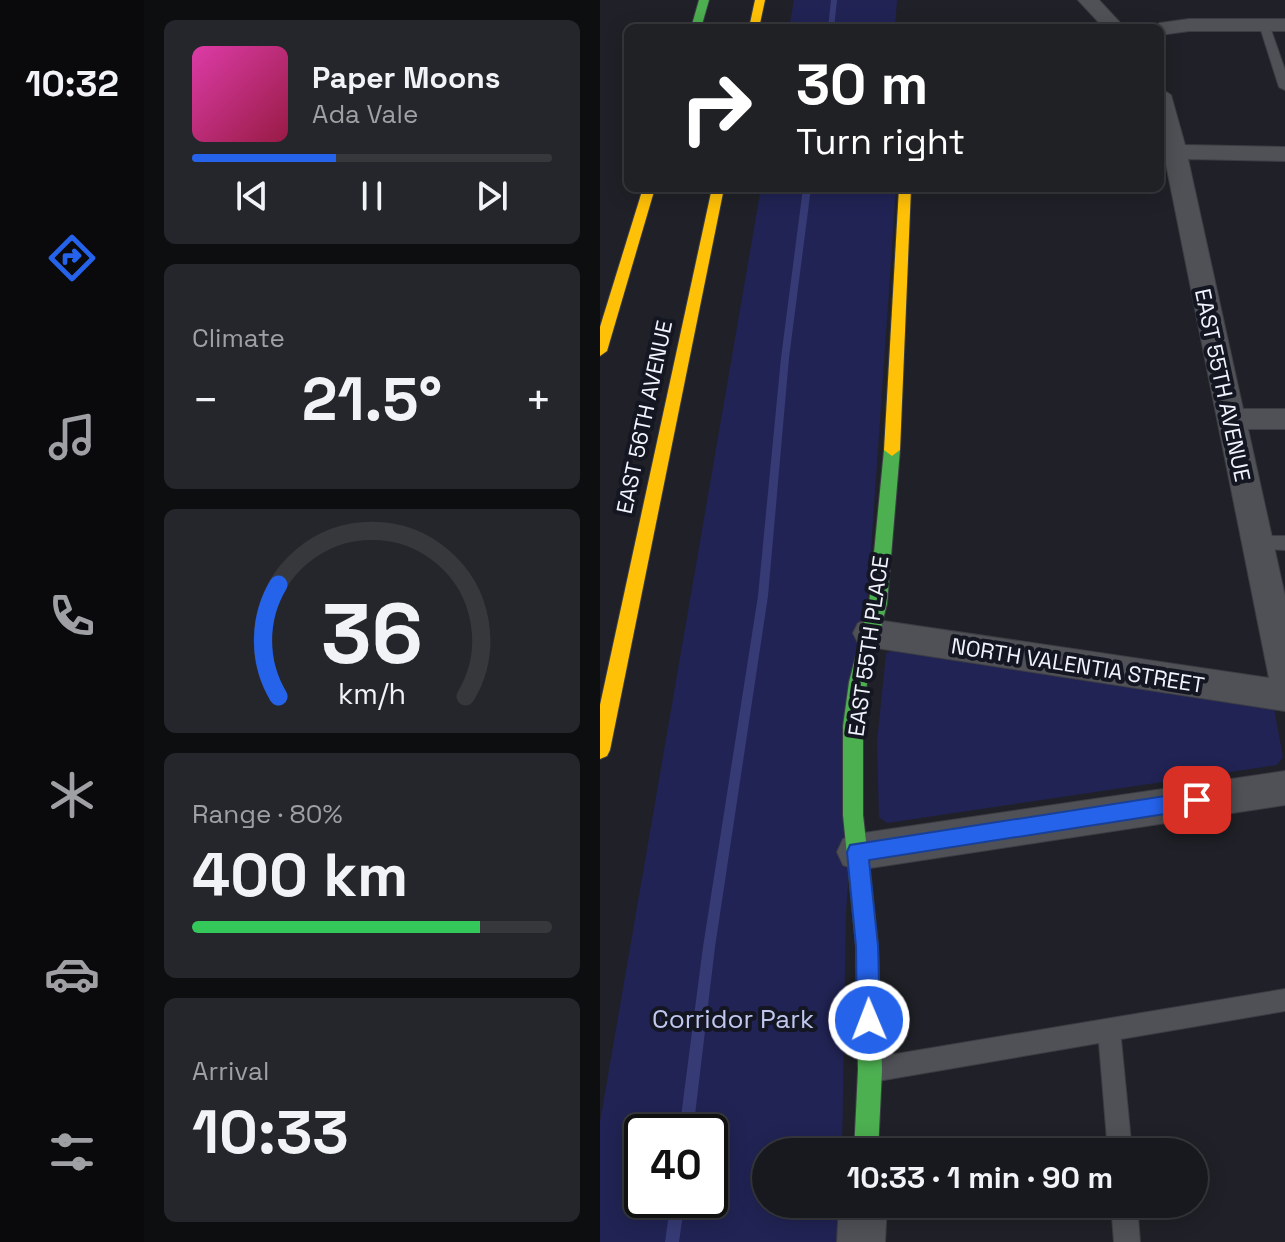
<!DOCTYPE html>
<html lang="en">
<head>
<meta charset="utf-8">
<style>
	:root { --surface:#18191e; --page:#25262b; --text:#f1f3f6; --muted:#9fa0a4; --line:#36383c; --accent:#2563eb }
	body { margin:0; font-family:"Space Grotesk",sans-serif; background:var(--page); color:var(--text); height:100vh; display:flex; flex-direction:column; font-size:30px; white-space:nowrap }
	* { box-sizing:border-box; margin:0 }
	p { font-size:26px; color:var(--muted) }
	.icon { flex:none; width:44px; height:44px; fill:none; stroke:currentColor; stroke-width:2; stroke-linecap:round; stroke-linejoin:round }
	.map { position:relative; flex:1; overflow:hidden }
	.drawer { display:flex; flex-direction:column; gap:20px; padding:20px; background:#0d0e10; width:456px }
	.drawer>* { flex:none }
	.guide { position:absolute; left:24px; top:24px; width:540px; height:168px; border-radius:12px; box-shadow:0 4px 20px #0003,0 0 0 2px var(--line); background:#202124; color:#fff; overflow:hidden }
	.speed { position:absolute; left:24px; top:1114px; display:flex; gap:16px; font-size:40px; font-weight:700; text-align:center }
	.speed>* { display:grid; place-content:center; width:104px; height:104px; border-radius:50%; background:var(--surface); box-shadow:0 4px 20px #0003,0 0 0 2px var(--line); line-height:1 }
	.speed .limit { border:4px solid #111; border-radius:12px; background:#fff; color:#111 }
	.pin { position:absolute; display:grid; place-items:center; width:68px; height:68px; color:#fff; margin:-34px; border-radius:16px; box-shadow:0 4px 12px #0006 }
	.me { position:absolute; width:88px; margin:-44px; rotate:359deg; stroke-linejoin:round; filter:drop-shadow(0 0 6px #0008) }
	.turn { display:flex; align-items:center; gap:28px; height:168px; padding:0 40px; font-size:36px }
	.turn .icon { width:104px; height:104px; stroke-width:2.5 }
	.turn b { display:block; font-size:56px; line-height:68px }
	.big { font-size:60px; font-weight:700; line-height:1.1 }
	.drawer .tile { flex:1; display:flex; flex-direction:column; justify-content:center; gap:12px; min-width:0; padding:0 28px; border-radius:12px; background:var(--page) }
	.drawer .dial { align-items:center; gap:0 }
	.dial svg { height:208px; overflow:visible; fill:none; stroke:var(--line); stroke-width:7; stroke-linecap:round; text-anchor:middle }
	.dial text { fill:var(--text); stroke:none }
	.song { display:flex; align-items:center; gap:24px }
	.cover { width:96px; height:96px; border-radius:12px; background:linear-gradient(135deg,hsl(320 70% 55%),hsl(340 70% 35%)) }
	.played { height:8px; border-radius:4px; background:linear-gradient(90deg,var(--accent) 40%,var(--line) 40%) }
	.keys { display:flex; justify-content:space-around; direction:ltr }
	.heat { display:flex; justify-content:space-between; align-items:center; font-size:44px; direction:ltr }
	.charge { height:12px; border-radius:6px; background:linear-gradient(90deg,#34c759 80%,var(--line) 0) }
	.trip { position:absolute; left:152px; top:1138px; width:456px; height:80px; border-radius:40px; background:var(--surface); box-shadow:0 4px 20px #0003,0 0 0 2px var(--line); font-weight:700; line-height:80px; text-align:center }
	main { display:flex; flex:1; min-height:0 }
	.menu { display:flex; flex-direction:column; width:144px; justify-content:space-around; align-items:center; background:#0a0a0c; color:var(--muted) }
	.menu .icon { width:56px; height:56px }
	.menu .on { color:var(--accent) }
	.menu b { font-size:36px; color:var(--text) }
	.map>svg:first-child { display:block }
	.green { fill:#212354; fill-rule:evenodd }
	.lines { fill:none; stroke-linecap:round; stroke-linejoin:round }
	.stream { fill:#363b76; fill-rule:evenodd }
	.lane-casing { stroke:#3c3d44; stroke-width:2 }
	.street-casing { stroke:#3c3d44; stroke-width:2 }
	.fast-casing { stroke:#3c3d44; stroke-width:2 }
	.slow-casing { stroke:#3c3d44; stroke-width:2 }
	.lane { fill:#505156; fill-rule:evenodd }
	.street { fill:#505156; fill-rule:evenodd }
	.fast { fill:#4caf50; fill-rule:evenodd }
	.slow { fill:#ffc107; fill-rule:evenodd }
	.route { fill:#2563eb; stroke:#184099; stroke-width:2 }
	.labels { text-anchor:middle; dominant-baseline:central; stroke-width:8; stroke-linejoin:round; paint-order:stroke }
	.street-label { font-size:22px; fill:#f2f4fd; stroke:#141622 }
	.near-park-label { font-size:26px; fill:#c0c8ef; stroke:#141622 }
</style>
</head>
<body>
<main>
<nav class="menu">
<b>10:32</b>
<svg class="icon on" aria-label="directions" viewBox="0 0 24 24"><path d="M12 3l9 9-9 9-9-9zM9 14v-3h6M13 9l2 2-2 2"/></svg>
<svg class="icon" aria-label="music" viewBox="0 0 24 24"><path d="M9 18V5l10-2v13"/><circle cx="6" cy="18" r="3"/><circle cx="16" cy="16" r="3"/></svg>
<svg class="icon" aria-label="phone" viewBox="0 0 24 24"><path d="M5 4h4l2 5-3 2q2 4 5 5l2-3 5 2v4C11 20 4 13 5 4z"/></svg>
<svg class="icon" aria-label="climate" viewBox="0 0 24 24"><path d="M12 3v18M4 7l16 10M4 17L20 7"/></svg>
<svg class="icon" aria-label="car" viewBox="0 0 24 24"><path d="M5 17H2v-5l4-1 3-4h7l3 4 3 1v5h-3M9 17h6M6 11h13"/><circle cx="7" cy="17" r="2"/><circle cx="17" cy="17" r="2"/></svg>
<svg class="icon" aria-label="filters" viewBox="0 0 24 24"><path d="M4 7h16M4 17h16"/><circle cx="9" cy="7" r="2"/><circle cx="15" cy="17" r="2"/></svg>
</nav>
<section class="drawer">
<div class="tile">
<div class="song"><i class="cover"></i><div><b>Paper Moons</b><p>Ada Vale</p></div></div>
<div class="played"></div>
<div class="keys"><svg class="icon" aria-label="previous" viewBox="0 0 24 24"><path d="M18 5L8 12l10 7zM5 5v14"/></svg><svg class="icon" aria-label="pause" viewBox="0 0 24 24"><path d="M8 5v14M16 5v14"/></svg><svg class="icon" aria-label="next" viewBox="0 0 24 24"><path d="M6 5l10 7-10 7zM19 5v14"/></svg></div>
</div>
<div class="tile"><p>Climate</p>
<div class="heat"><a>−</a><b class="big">21.5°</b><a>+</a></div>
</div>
<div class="tile dial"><svg viewBox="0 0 100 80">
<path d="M14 69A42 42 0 1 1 86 69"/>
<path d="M14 69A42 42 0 0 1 14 26" stroke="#2563eb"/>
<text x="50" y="56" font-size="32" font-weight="700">36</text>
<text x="50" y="72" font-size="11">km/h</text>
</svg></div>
<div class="tile"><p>Range · 80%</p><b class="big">400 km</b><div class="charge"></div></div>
<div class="tile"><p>Arrival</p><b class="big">10:33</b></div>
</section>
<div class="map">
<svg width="685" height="1242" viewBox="0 0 685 1242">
	<rect width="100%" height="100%" fill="#202128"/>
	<g class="green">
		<path d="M 194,0 L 297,0 L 295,28 L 189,28 Z"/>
		<path d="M 161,188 L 296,188 L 246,912 L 242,1152 L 166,1152 L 166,1204 L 239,1204 L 237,1242 L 0,1242 L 0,1122 ZM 42,1132 L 110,1132 L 110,1200 L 42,1200 Z"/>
		<path d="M 294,648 L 674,709 L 683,757 L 677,765 L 287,823 L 279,817 L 277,742 L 286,654 Z"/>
	</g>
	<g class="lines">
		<g class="stream">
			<path d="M 231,0 L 237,0 L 234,28 L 228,28 Z"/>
			<path d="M 203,188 L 211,188 L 189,358 L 168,596 L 115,947 L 93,1132 L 79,1132 L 103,947 L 158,596 L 181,358 Z"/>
			<path d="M 71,1200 L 85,1200 L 79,1242 L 65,1242 Z"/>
		</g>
		<g class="lane-casing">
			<g id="lane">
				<path d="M 664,21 L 669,24 L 685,70 L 685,90 L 679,87 L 659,24 Z"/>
				<path d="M 656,536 L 685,536 L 685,550 L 650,548 L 647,543 L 650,538 Z"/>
				<path d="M 685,989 L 685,1011 L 521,1039 L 532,1152 L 508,1152 L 499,1043 L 278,1081 L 270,1077 L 266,1069 L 270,1061 L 278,1057 Z"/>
				<path d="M 511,1204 L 537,1204 L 540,1242 L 514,1242 Z"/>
			</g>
		</g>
		<g class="street-casing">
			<g id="street">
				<path d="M 478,0 L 499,0 L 525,28 L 504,28 Z"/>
				<path d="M 589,19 L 685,19 L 685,31 L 589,31 L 560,35 L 560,28 L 550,28 L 560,23 Z"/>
				<path d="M 560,88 L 571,95 L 585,145 L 685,147 L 685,161 L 588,159 L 643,409 L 685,409 L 685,429 L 648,429 L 685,596 L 685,711 L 270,647 L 258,643 L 253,633 L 258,623 L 270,619 L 669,678 L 565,159 L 560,159 Z"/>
				<path d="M 685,771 L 685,805 L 257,870 L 243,865 L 237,852 L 243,839 L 257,834 Z"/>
				<path d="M 239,1204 L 287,1204 L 285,1242 L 237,1242 Z"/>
			</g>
		</g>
		<g class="fast-casing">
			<g id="fast">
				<path d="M 99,0 L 109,0 L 101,28 L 91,28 Z"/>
				<path d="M 292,444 L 300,450 L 287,604 L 267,682 L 263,726 L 263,815 L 278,946 L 282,1070 L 278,1152 L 254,1152 L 258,1070 L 256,946 L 243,815 L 243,726 L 249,682 L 269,604 L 284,450 Z"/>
			</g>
		</g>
		<g class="slow-casing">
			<g id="slow">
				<path d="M 155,0 L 165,0 L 159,28 L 149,28 Z"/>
				<path d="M 43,188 L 55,188 L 7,351 L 0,356 L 0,327 Z"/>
				<path d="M 112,188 L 124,188 L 10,750 L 7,756 L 0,759 L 0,705 Z"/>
				<path d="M 299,188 L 311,188 L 300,450 L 292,456 L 284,450 Z"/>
			</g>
		</g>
		<use href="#lane" class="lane"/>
		<use href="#street" class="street"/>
		<use href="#fast" class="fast"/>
		<use href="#slow" class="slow"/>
	</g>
	<path class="route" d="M 597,791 L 604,793 L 607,800 L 604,806 L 597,809 L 269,860 L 278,946 L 280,1020 L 277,1028 L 269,1031 L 261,1028 L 257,1020 L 256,946 L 247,852 L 250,845 Z"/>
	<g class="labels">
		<g class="street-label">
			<text transform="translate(623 385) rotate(78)">EAST 55TH AVENUE</text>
			<text transform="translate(44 417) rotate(-78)">EAST 56TH AVENUE</text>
			<text transform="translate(268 646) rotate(-82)">EAST 55TH PLACE</text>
			<text transform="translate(478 665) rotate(9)">NORTH VALENTIA STREET</text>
		</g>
		<g class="near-park-label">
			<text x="133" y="1019">Corridor Park</text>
		</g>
	</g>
</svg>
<div class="speed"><div class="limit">40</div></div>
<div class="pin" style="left:597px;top:800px;background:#d93025"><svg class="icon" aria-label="arrive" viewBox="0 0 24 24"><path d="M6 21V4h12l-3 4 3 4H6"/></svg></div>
<svg class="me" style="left:269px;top:1020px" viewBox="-20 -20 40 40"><circle r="17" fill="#2563eb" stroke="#fff" stroke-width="3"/><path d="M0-11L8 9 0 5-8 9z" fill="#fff"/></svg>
<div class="trip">10:33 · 1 min · 90 m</div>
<div class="guide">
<div class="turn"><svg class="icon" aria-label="right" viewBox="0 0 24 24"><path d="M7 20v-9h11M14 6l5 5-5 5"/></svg><div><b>30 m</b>Turn right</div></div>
</div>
</div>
</main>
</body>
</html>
